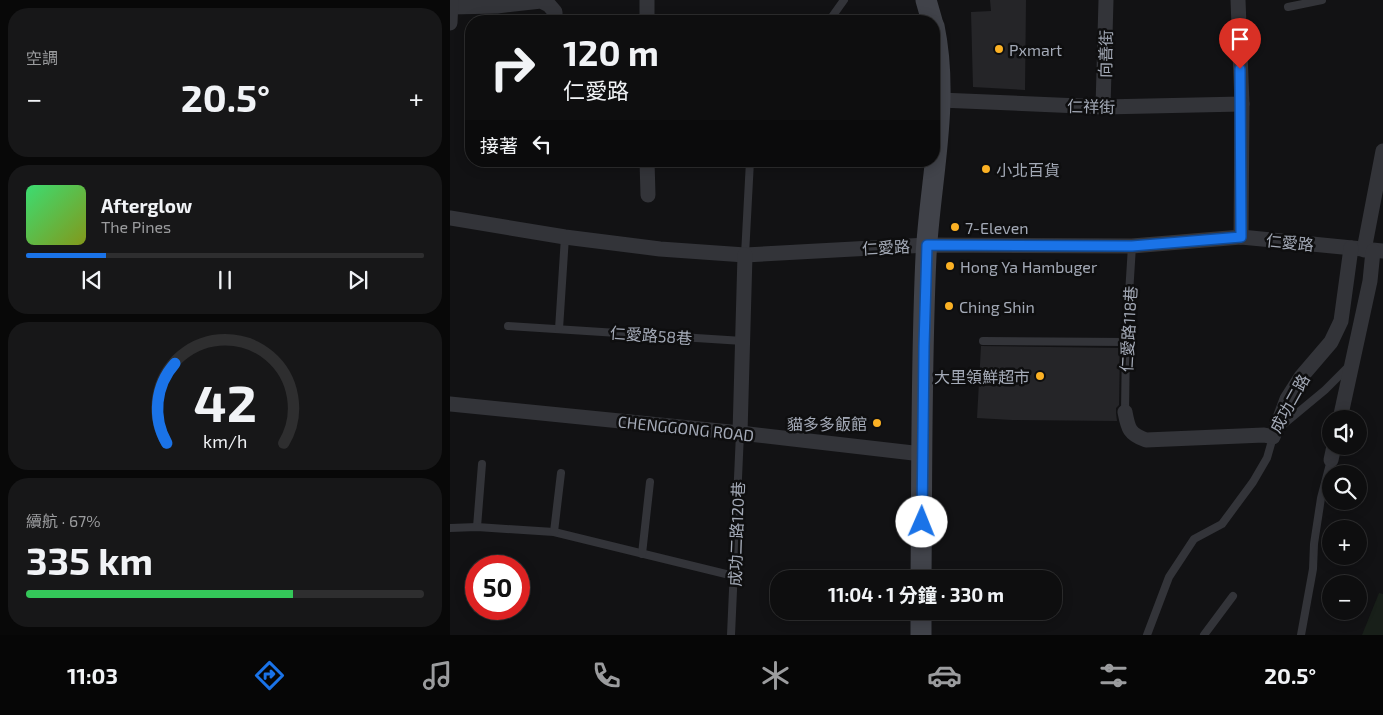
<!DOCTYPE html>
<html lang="zh-TW">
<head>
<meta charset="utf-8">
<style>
	:root { --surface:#0e0e0f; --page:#171718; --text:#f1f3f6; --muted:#9b9c9e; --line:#2e2e2f; --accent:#1a73e8 }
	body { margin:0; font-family:"Exo 2","Noto Sans TC",sans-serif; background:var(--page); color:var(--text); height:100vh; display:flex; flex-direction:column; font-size:19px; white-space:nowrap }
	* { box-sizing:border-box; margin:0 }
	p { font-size:16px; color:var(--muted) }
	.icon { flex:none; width:28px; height:28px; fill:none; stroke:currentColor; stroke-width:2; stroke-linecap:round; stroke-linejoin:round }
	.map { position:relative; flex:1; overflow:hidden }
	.sheet { display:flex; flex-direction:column; gap:8px; padding:8px; background:#080808; width:450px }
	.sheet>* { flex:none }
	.top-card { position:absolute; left:15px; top:15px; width:475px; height:152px; border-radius:20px; box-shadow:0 2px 12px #0003,0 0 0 1px var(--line); background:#0e0e0f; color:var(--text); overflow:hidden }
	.controls { position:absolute; left:872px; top:410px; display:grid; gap:10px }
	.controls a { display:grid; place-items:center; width:45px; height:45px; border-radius:50%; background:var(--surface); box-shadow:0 2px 12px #0003,0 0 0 1px var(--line); font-size:25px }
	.speed { position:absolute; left:15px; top:555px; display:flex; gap:10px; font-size:25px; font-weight:700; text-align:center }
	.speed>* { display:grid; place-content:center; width:65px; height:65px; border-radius:50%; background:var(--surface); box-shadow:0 2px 12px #0003,0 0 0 1px var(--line); line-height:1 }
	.speed .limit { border:8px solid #d22; background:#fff; color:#111 }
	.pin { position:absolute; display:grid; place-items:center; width:42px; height:42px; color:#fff; margin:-51px -21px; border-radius:50% 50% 50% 0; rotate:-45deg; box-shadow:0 0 5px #0007 }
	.pin .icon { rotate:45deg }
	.me { position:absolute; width:55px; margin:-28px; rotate:1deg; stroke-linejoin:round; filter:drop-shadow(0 0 4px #0008) }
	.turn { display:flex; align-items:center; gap:18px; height:105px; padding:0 15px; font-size:22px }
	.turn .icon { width:65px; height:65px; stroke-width:2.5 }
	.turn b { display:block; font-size:35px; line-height:42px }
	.then { display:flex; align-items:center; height:48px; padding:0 15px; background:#0003; gap:10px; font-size:19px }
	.big { font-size:38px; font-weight:700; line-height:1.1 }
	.sheet .widget { flex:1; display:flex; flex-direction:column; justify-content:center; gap:8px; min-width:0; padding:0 18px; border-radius:20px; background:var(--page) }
	.sheet .dial { align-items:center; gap:0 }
	.dial svg { height:130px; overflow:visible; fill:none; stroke:var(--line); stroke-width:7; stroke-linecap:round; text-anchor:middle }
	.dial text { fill:var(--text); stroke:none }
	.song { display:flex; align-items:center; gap:15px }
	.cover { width:60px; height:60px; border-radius:8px; background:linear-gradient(135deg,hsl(140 70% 55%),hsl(70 70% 35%)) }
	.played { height:5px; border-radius:2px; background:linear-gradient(90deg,var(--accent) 20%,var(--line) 20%) }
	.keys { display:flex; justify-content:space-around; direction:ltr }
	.heat { display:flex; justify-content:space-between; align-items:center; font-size:28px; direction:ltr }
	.charge { height:8px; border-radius:4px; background:linear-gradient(90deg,#34c759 67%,var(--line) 0) }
	.trip { position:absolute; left:320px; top:570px; width:292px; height:50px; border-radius:20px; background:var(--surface); box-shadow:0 2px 12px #0003,0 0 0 1px var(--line); font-weight:700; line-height:50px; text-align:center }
	.menu { display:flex; height:80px; justify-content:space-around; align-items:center; background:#060606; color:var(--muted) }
	.menu .icon { width:35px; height:35px }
	.menu .selected { color:var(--accent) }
	.menu b { font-size:22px; color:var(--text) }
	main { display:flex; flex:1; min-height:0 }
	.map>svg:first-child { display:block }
	.green { fill:#181f19 }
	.building { fill:#252528 }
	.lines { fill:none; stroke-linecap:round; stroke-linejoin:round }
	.service { stroke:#333439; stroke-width:8 }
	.minor { stroke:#333439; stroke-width:15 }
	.secondary { stroke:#41434a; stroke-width:21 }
	.route-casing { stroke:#114b97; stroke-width:12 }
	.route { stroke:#1a73e8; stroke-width:9 }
	.poi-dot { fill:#fbb124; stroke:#0e0e0f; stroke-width:2 }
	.labels { text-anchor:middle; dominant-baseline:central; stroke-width:5; stroke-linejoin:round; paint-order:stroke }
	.poi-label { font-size:16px; fill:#a3a9b6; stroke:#0e0e0f; text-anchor:start }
	.street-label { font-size:16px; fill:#a3a9b6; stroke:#0e0e0f }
</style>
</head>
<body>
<main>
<section class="sheet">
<div class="widget"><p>空調</p>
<div class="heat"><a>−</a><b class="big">20.5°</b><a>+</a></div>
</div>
<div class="widget">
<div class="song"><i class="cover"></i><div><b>Afterglow</b><p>The Pines</p></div></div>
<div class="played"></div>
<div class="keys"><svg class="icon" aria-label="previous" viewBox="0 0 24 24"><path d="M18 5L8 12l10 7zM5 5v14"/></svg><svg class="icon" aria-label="pause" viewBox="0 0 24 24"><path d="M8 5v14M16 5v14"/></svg><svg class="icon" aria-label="next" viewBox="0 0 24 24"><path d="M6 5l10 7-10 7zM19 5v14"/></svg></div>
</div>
<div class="widget dial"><svg viewBox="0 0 100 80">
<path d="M14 69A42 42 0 1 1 86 69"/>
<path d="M14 69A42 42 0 0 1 19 20" stroke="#1a73e8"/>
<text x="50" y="56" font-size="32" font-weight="700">42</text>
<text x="50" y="72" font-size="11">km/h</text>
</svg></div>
<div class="widget"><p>續航 · 67%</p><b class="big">335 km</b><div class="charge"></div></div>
</section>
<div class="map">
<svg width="933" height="635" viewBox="0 0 933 635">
	<rect width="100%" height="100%" fill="#121214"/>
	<path class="green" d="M 929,593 L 933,594 L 933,635 L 912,635 Z"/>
	<g class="building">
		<path d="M 540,0 L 576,0 L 575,90 L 523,87 L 521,12 L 541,11 Z"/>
		<path d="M 531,346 L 670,348 L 669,405 L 666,408 L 666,413 L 667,421 L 562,420 L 527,418 Z"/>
	</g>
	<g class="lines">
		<g class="service">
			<path d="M 838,7 L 872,0"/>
			<path d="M 379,21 L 394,0"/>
			<path d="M 295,255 L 300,161"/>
			<path d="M 58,326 L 293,341"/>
			<path d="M 109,329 L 115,237"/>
			<path d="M 533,341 L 676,342"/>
			<path d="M 675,412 L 676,342 L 682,246"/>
			<path d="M 27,527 L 32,464"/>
			<path d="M 0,528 L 27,527 L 104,532 L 284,576"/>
			<path d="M 104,532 L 111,473"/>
			<path d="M 192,554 L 200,482"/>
			<path d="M 281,635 L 290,433"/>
			<path d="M 697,635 L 719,577 L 744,539 L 772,524 L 803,482 L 817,458 L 823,437 L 834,424 L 875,390 L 899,366"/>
			<path d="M 754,635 L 783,596"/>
			<path d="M 851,635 L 863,569 L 864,544 L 871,498 L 881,460"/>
		</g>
		<g class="minor">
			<path d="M 197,0 L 197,21"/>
			<path d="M 788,0 L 792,104 L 791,237"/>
			<path d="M 1,7 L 47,6 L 91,1 L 99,5 L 105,12 L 105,21"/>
			<path d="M 0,23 L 1,0"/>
			<path d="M 490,100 L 653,107 L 792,104"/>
			<path d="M 653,107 L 656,0"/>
			<path d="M 197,161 L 198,195"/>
			<path d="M 0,218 L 115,237 L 210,249 L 295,255 L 477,245 L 682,246 L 791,237 L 933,251"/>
			<path d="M 914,250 L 933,151"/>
			<path d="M 0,404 L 290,433 L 472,454"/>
			<path d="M 675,412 C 678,428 679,434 696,440 L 814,435 L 823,437 L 837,399 L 851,377 L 881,342 L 891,321 L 901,248"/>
			<path d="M 890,419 L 920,281 L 923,251"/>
			<path d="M 290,433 L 295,255"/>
			<path d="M 881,460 L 884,446"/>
		</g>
		<g class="secondary">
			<path d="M 476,0 L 482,21"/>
			<path d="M 471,579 C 472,471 471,364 476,256 C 480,180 500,103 484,26"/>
			<path d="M 471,635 L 471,611"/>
		</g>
	</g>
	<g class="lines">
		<g class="route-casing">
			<path id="route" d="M 472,522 L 474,346 L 477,245 L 682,246 L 791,237 L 790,69"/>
		</g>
		<use href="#route" class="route"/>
	</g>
	<g class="poi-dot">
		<circle cx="549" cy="49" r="5"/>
		<circle cx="536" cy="169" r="5"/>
		<circle cx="505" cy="227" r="5"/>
		<circle cx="500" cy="266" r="5"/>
		<circle cx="499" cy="306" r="5"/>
		<circle cx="590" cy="376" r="5"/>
		<circle cx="427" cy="423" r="5"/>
	</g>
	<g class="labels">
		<g class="poi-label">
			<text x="559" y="49">Pxmart</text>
			<text x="546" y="169">小北百貨</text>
			<text x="515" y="227">7-Eleven</text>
			<text x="510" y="266">Hong Ya Hambuger</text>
			<text x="509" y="306">Ching Shin</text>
			<text x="580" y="376" text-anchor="end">大里領鮮超市</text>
			<text x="417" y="423" text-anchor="end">貓多多飯館</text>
		</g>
		<g class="street-label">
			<text transform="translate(655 54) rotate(-89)">向善街</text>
			<text transform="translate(641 106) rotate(1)">仁祥街</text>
			<text transform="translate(840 242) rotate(6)">仁愛路</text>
			<text transform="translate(436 247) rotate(-3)">仁愛路</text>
			<text transform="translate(678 329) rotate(-87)">仁愛路118巷</text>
			<text transform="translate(201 335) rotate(4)">仁愛路58巷</text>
			<text transform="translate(839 403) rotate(-61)">成功二路</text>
			<text transform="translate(236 428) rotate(6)">CHENGGONG ROAD</text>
			<text transform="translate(286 534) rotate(-88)">成功二路120巷</text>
		</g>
	</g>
</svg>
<div class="controls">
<a><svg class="icon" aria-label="sound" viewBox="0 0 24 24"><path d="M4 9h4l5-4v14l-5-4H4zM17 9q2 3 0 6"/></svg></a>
<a><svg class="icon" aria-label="search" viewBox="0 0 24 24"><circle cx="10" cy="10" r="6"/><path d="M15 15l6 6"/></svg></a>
<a>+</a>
<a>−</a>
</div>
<div class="speed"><div class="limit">50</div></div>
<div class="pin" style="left:790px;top:69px;background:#d93025"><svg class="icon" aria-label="arrive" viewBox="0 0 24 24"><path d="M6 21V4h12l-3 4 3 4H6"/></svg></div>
<svg class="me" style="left:472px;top:522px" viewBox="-20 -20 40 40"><circle r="19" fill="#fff"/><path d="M0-13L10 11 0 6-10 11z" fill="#1a73e8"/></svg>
<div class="trip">11:04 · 1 分鐘 · 330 m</div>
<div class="top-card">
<div class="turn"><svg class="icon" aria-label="right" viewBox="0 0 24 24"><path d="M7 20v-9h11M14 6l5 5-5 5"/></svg><div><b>120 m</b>仁愛路</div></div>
<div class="then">接著<svg class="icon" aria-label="left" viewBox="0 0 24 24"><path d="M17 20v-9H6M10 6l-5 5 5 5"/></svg></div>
</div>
</div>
</main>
<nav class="menu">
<b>11:03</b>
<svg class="icon selected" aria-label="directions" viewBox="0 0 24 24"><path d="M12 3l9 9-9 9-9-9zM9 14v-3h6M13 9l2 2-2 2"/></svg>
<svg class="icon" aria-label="music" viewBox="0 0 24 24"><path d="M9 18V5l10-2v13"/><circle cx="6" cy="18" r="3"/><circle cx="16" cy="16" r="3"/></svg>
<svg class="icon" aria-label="phone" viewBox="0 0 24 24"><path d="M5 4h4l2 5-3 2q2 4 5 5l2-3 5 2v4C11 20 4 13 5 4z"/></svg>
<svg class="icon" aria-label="climate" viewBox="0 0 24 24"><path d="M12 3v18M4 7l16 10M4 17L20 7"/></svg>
<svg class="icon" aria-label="car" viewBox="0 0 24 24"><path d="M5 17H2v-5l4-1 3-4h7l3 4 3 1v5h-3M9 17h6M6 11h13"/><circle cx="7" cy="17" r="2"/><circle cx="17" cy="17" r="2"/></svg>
<svg class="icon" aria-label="filters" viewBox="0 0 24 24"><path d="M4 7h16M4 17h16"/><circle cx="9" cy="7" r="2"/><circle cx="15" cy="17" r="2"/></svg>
<b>20.5°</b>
</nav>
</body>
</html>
